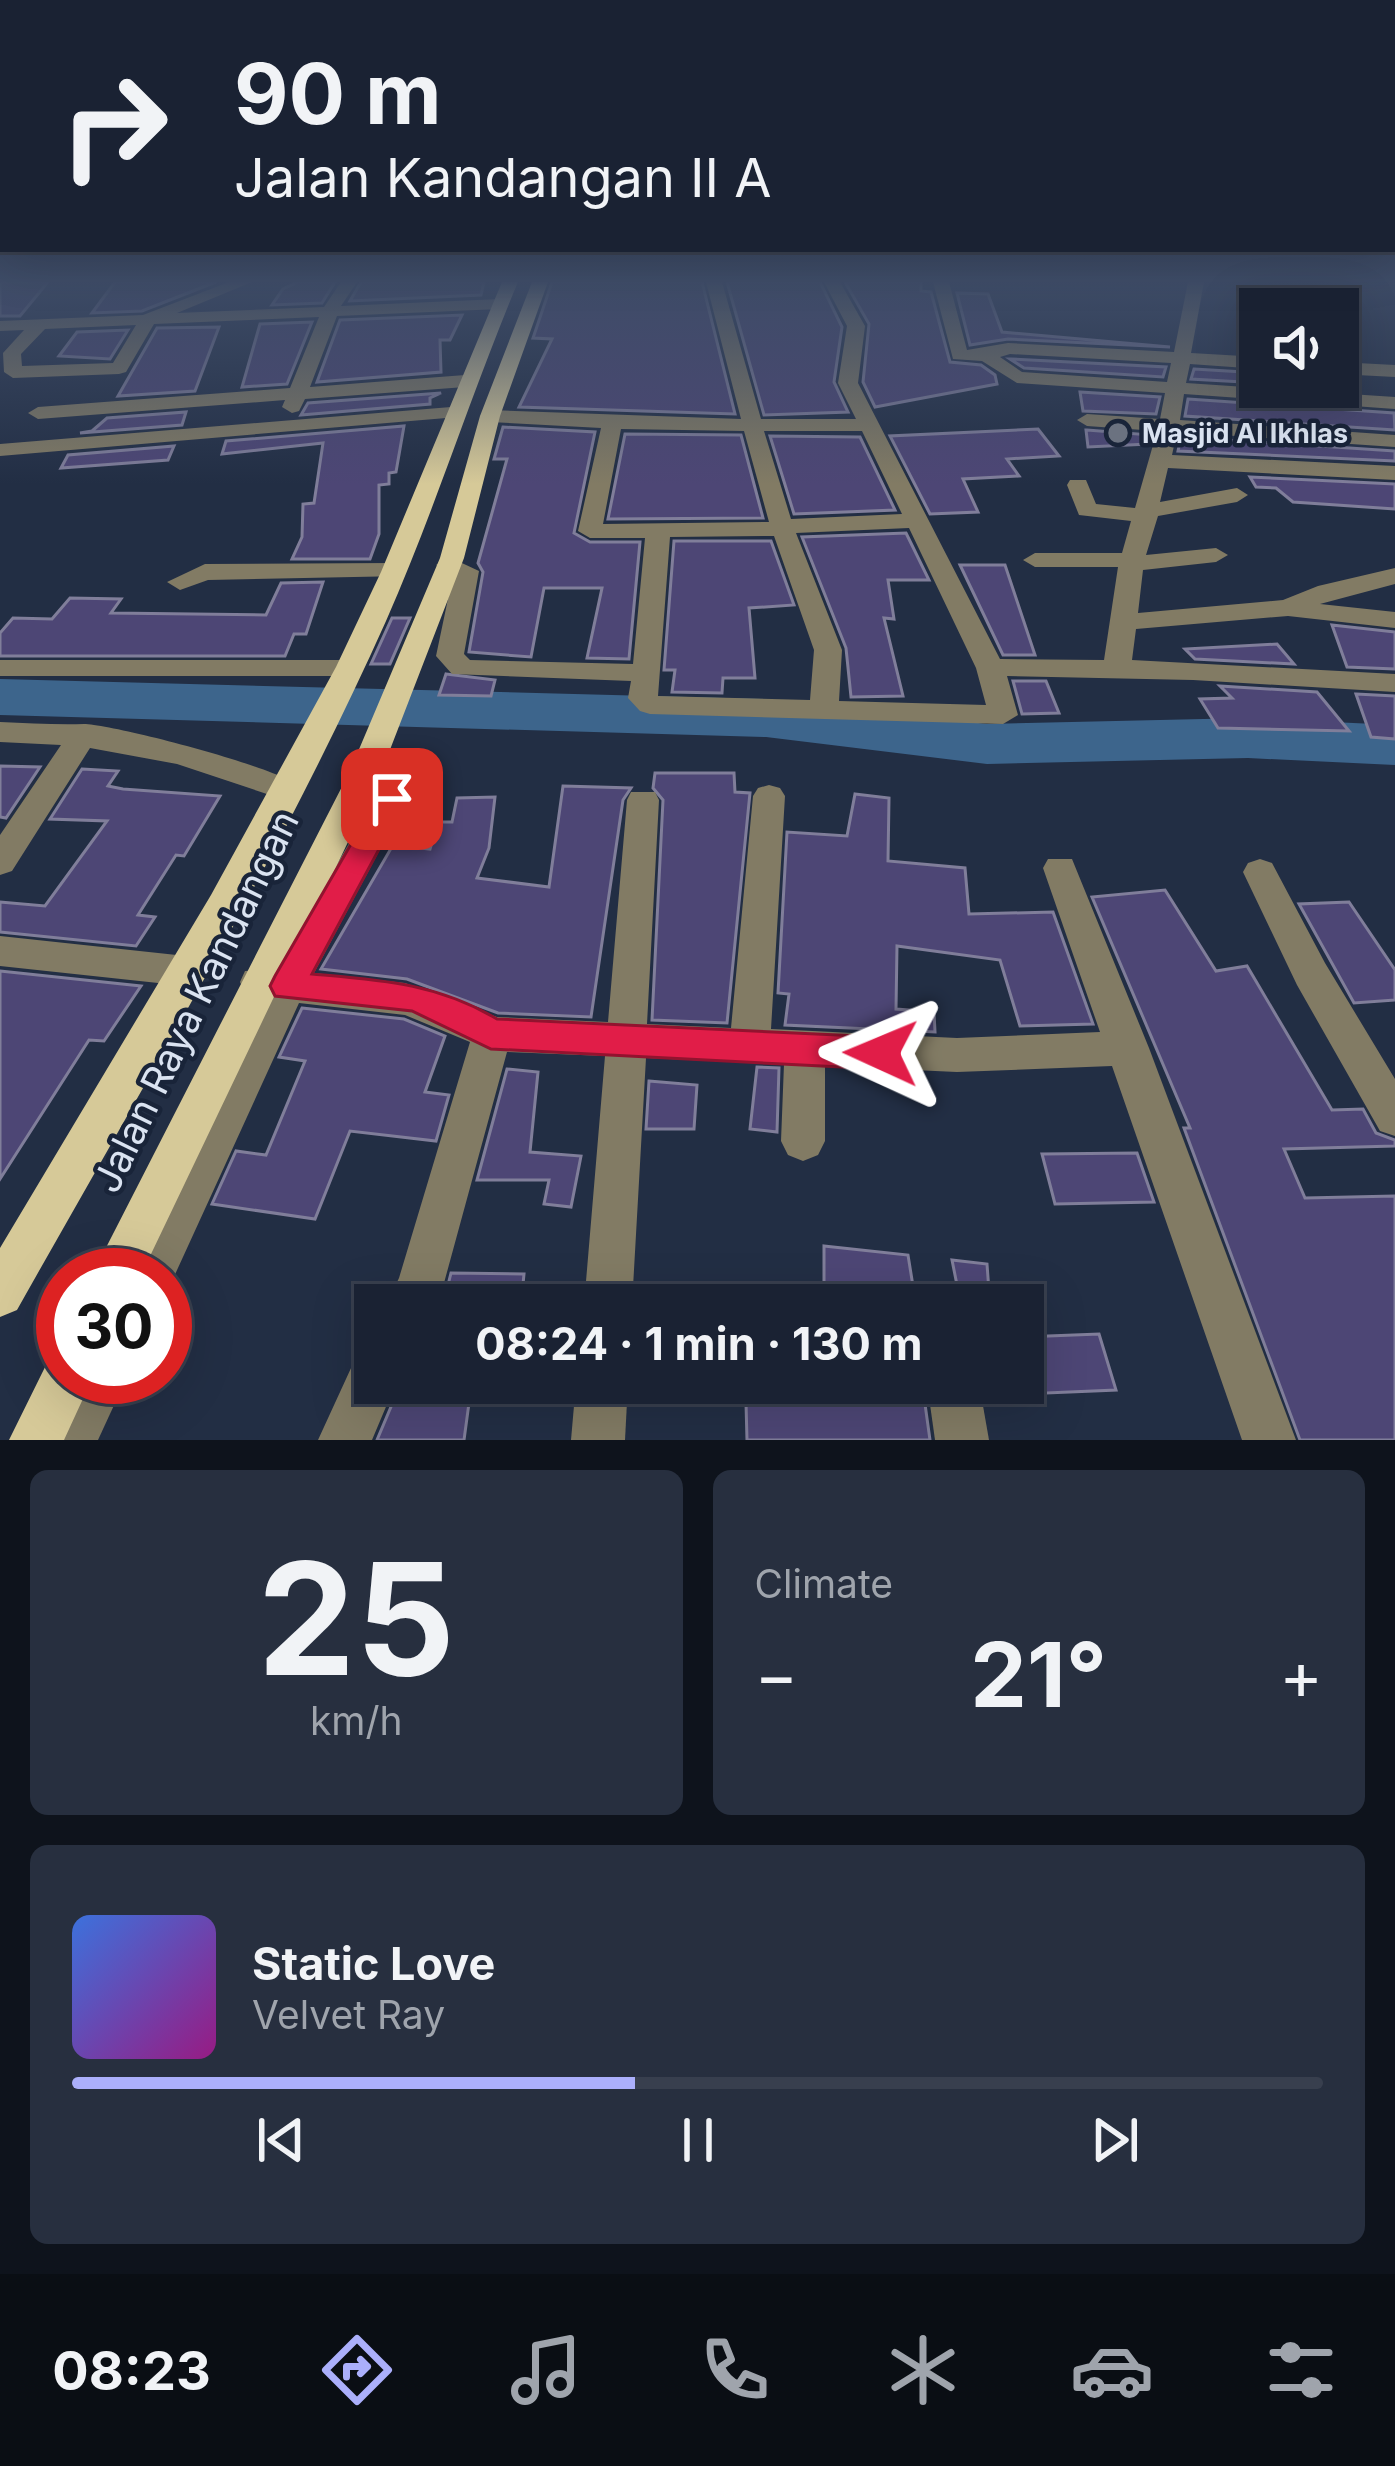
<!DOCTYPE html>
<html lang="en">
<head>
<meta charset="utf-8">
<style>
	:root { --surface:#1a2233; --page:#272f3f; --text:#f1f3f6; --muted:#9fa4ac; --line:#383f4e; --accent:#abaffb }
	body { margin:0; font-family:Inter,sans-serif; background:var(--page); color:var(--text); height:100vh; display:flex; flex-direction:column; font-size:45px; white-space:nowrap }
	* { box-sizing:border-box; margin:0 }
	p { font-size:39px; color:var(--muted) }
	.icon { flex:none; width:66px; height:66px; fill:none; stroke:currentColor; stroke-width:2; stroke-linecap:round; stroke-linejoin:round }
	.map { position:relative; height:1440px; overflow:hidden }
	.side { display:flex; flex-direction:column; gap:30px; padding:30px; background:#0e131c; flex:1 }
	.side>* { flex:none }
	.hud { position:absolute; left:0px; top:0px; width:1395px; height:252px; box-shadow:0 12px 48px #0002,0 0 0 3px var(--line); background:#1a2233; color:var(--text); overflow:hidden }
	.controls { position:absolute; left:1239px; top:288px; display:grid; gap:24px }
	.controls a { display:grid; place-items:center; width:120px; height:120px; border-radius:0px; background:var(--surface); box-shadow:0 12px 48px #0002,0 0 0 3px var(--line); font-size:60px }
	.speed { position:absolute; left:36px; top:1248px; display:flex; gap:24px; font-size:60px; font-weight:700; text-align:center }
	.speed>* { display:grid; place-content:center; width:156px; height:156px; border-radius:50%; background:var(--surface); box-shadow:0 12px 48px #0002,0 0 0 3px var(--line); line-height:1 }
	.speed .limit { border:18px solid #d22; background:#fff; color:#111 }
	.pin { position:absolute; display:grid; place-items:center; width:102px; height:102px; color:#fff; margin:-51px; border-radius:24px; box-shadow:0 6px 18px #0006 }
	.me { position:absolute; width:132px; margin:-66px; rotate:271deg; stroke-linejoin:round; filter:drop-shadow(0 0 9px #0008) }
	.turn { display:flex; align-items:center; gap:42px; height:252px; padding:0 36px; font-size:54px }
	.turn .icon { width:156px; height:156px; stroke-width:2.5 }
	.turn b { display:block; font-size:84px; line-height:102px }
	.big { font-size:90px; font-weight:700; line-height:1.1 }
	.side .widget { flex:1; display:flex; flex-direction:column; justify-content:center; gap:18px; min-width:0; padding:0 42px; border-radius:18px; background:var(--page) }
	.side .dial { align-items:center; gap:0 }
	.dial b { font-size:156px; line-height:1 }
	.song { display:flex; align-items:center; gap:36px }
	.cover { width:144px; height:144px; border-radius:18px; background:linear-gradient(135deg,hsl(220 70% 55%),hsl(310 70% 35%)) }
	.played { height:12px; border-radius:6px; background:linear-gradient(90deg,var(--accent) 45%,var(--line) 45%) }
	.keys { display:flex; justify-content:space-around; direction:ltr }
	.heat { display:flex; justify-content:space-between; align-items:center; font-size:66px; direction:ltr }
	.side .tiles { flex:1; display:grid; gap:30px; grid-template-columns:1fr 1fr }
	.widget:last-child { grid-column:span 2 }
	.trip { position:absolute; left:354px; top:1284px; width:690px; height:120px; border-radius:0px; background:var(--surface); box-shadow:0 12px 48px #0002,0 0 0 3px var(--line); font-weight:700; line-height:120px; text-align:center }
	.menu { display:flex; height:192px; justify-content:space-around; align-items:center; background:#0a0e14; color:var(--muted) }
	.menu .icon { width:84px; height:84px }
	.menu .selected { color:var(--accent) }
	.menu b { font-size:54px; color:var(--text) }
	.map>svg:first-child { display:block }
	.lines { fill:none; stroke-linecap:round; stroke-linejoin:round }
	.river { fill:#3d658c; fill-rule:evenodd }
	.building { fill:#4d4675; stroke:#807e9a; stroke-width:3 }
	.minor { fill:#827b64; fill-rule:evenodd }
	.major { fill:#d6c998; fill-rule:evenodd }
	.route { fill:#e11d48; stroke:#92132f; stroke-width:3 }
	.worship-dot { fill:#6b7280; stroke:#192439; stroke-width:4.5 }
	.labels { text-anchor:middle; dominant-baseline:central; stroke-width:9; stroke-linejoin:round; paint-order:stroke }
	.far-poi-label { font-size:27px; font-weight:bold; fill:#dae3f1; stroke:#192439; text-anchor:start }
	.near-street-label { font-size:39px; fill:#dae3f1; stroke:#192439 }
</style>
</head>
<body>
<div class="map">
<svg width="1395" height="1440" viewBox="0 0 1395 1440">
	<rect width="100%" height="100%" fill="#222e44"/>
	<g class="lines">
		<path class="river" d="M 0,679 L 766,699 L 987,724 L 1248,718 L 1395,725 L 1395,765 L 1248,758 L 987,764 L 766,737 L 0,715 Z"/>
	</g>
	<g class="building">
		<path d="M 0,282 L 48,282 L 20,316 L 0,316 Z"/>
		<path d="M 115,282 L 216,282 L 142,311 L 92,313 Z"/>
		<path d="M 298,282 L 335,282 L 322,303 L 272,305 L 283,289 Z"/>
		<path d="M 361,282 L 484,282 L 481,295 L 350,301 Z"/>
		<path d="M 552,282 L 702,282 L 735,414 L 519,407 L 552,339 L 533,338 Z"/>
		<path d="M 727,282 L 820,282 L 842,327 L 834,382 L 848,412 L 764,415 Z"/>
		<path d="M 845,282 L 921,282 L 921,291 L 931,292 L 950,362 L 981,365 L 995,375 L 997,384 L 875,407 L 863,382 L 869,324 Z"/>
		<path d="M 957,293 L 988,294 L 1002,332 L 1170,347 L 1008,339 L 970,345 Z"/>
		<path d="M 462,315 L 450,340 L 440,340 L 441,372 L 317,382 L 340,320 Z"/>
		<path d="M 312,322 L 287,384 L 242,387 L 260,324 Z"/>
		<path d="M 219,327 L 195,391 L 118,396 L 157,328 Z"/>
		<path d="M 128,330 L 110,359 L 59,356 L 77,332 Z"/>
		<path d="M 1010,359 L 1011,359 L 1166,367 L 1163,377 L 1024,368 Z"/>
		<path d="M 1194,369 L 1260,373 L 1260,383 L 1191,379 Z"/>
		<path d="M 1080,392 L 1160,397 L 1156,414 L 1083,411 Z"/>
		<path d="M 441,393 L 430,398 L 430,404 L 301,415 L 308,403 Z"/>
		<path d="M 1188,399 L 1394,413 L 1395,430 L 1185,416 Z"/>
		<path d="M 186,412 L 182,425 L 80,433 L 92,431 L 107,418 Z"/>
		<path d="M 404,426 L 396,472 L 389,473 L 389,484 L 379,485 L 379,534 L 370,559 L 292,559 L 302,537 L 303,504 L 314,503 L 323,443 L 222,454 L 226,441 Z"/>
		<path d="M 503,427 L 595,432 L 574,533 L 590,542 L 640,542 L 629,659 L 587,658 L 602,588 L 544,588 L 531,657 L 469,652 L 483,572 L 478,563 L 507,459 L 494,459 Z"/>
		<path d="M 1038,429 L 1059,456 L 1007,459 L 1019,476 L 963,479 L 978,512 L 930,514 L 890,436 Z"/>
		<path d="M 1086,430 L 1087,430 L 1151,435 L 1148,444 L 1088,447 Z"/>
		<path d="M 625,434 L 741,435 L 763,518 L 608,519 Z"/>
		<path d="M 770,436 L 860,437 L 895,510 L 794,514 Z"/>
		<path d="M 1181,437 L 1395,451 L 1395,461 L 1178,451 Z"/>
		<path d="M 174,446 L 168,460 L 61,468 L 68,455 Z"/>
		<path d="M 1250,477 L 1395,484 L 1395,509 L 1293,502 L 1276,488 L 1256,487 Z"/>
		<path d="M 906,533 L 929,580 L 888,580 L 894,619 L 884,618 L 903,696 L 851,697 L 846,648 L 802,537 Z"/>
		<path d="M 674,541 L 771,541 L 794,605 L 749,608 L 755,678 L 723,678 L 722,693 L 672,692 L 675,670 L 664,670 Z"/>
		<path d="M 960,565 L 1005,565 L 1035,655 L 1003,655 Z"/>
		<path d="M 323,582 L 306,634 L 294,634 L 285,656 L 0,656 L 0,633 L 13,618 L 52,619 L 70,598 L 121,599 L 111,613 L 266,615 L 281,583 Z"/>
		<path d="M 392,618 L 410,618 L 390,664 L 371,664 Z"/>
		<path d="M 1332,625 L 1395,632 L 1395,669 L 1347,667 Z"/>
		<path d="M 1277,644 L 1294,664 L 1195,659 L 1185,649 Z"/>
		<path d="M 446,674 L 495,680 L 491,696 L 439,695 Z"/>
		<path d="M 1013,681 L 1046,681 L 1059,713 L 1022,714 Z"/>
		<path d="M 1220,686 L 1317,692 L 1349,731 L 1218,728 L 1200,699 L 1232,698 Z"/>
		<path d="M 1356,694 L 1395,696 L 1395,739 L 1371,737 Z"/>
		<path d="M 0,766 L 40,767 L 6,818 L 0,817 Z"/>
		<path d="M 82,769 L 118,771 L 108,786 L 123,789 L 220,796 L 184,856 L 176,855 L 138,915 L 155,917 L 136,946 L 0,932 L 0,902 L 45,906 L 107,821 L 50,819 Z"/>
		<path d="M 655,773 L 734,773 L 735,792 L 750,793 L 727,1023 L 652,1020 L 663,800 L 653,788 Z"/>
		<path d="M 563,786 L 631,788 L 623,800 L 591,1017 L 498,1013 L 407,979 L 321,969 L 393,845 L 430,849 L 438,822 L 452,822 L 457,798 L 495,797 L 489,848 L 477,878 L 549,887 Z"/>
		<path d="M 855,794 L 889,798 L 888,861 L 965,868 L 969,914 L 1053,912 L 1093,1024 L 1020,1026 L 1000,960 L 897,946 L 896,1009 L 934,1012 L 935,1032 L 785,1025 L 789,994 L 778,993 L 787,832 L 847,836 Z"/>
		<path d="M 1165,890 L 1216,971 L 1247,966 L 1332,1110 L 1363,1109 L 1376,1133 L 1395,1140 L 1395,1146 L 1284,1149 L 1305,1198 L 1395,1196 L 1395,1440 L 1300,1440 L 1184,1128 L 1190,1128 L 1092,897 Z"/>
		<path d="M 1349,902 L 1395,970 L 1395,1000 L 1354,1003 L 1299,904 Z"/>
		<path d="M 0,971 L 141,986 L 104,1041 L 89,1040 L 0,1179 Z"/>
		<path d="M 302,1008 L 404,1019 L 445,1036 L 425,1092 L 449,1095 L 436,1141 L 350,1131 L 315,1219 L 212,1204 L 236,1151 L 266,1155 L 305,1061 L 279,1057 Z"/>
		<path d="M 757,1067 L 779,1068 L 777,1132 L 750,1129 Z"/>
		<path d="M 507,1069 L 538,1072 L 530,1152 L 581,1156 L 571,1207 L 544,1204 L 549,1180 L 477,1180 Z"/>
		<path d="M 649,1081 L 697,1085 L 694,1129 L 646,1129 Z"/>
		<path d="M 1137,1153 L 1154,1202 L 1055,1204 L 1042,1154 Z"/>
		<path d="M 824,1246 L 908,1255 L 916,1305 L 824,1300 Z"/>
		<path d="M 952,1260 L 987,1264 L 990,1305 L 961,1305 Z"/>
		<path d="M 451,1273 L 524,1274 L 521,1305 L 443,1305 Z"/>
		<path d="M 1099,1334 L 1116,1390 L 1023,1394 L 1023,1337 Z"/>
		<path d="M 393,1402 L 469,1403 L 464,1440 L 377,1440 Z"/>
		<path d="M 746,1403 L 925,1404 L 930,1440 L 747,1440 Z"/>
	</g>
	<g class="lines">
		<g class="minor">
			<path d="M 229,282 L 252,282 L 177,313 L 324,307 L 341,282 L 357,282 L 341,306 L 500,299 L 508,304 L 500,309 L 337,316 L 310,387 L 465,375 L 475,381 L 465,387 L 305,399 L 299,411 L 292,413 L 282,407 L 285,400 L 38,419 L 28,413 L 38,407 L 290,388 L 319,317 L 154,324 L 126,372 L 119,374 L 13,378 L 4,372 L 3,353 L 24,330 L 0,331 L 0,321 L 143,315 ZM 136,325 L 113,363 L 22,366 L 21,354 L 45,329 Z"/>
			<path d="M 706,282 L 722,282 L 761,419 L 856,419 L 838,383 L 847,326 L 824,282 L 840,282 L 865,326 L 858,383 L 1000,659 L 1104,660 L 1118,567 L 1035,567 L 1023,560 L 1035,553 L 1122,553 L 1131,521 L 1079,515 L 1067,485 L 1070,480 L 1086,480 L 1096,504 L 1135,508 L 1157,431 L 1087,426 L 1077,420 L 1087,414 L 1160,419 L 1165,393 L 1017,383 L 982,361 L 953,359 L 933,282 L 949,282 L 967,350 L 1008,343 L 1174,352 L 1188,282 L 1204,282 L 1191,353 L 1260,357 L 1260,369 L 1190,364 L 1186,383 L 1395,397 L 1395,409 L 1184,394 L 1180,420 L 1395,435 L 1395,447 L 1177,432 L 1172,455 L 1395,466 L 1395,480 L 1168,468 L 1160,502 L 1237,488 L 1248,495 L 1237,502 L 1158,516 L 1146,555 L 1216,548 L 1228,555 L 1216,562 L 1143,570 L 1138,613 L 1283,600 L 1318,586 L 1395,568 L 1395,584 L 1320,604 L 1395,612 L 1395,628 L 1288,616 L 1136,629 L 1132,660 L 1395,674 L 1395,692 L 1193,680 L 1007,676 L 1018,715 L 1003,724 L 650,714 L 640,711 L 628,698 L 631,681 L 452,674 L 436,656 L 453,575 L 436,565 L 449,557 L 479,571 L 464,654 L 470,660 L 633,664 L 645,538 L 590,538 L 578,531 L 601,428 L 490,422 L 480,416 L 490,410 L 741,419 ZM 1010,354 L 1171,363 L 1167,382 L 1022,372 L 1000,357 ZM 621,429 L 744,431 L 769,522 L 603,524 ZM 764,431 L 862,431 L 902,514 L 791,519 ZM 909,528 L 976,668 L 986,705 L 839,701 L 842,650 L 796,533 ZM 774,536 L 814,650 L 810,700 L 658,696 L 670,537 Z"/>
			<path d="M 1338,362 L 1395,365 L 1395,377 L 1338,374 Z"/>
			<path d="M 451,407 L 461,413 L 458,417 L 0,456 L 0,444 Z"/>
			<path d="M 395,563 L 404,566 L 404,576 L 208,580 L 180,590 L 167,582 L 205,564 Z"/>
			<path d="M 0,660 L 350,660 L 364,668 L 350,676 L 0,676 Z"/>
			<path d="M 0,722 C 28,723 56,725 84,724 C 112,724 291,770 304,790 L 288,801 L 177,764 L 90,748 L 12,871 L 0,875 L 0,835 L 61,745 L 0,742 Z"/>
			<path d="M 769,785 L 780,788 L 785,796 L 771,1029 L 957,1038 L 1100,1032 L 1043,868 L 1048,859 L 1072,859 L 1149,1048 L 1296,1440 L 1242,1440 L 1112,1066 L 957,1072 L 825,1066 L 825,1141 L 818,1155 L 803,1161 L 788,1155 L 781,1141 L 784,1064 L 646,1058 L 632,1305 L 584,1305 L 605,1056 L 507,1052 L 438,1305 L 386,1305 L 399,1278 L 470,1042 L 405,1015 L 299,1003 L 167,1292 L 165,1275 L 126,1275 L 262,998 L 245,993 L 240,982 L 245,971 L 277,969 L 379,791 L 403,791 L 407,799 L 314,973 L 405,983 L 497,1017 L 608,1022 L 627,800 L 631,792 L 655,792 L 659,800 L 647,1024 L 731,1028 L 753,796 L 758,788 Z"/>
			<path d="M 1260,859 L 1272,863 L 1325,963 L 1395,1079 L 1395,1136 L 1380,1131 L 1297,985 L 1243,872 L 1248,863 Z"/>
			<path d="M 0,936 L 186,956 L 199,960 L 205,971 L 199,982 L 186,986 L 0,966 Z"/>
			<path d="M 375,1347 L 375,1383 L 396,1383 L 372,1440 L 318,1440 L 357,1355 Z"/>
			<path d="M 74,1377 L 127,1377 L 98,1440 L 44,1440 Z"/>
			<path d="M 576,1383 L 628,1383 L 625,1440 L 571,1440 Z"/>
			<path d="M 927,1383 L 979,1383 L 989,1440 L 935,1440 Z"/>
		</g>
		<g class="major">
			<path d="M 502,282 L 518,282 C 471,394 435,510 386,621 C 280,858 144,1084 17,1310 L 0,1317 L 0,1248 L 211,895 L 336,667 L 381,572 Z"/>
			<path d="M 532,282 L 548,282 L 500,416 L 464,558 L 381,773 L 141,1275 L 92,1275 L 349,773 L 440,558 L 480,416 Z"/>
			<path d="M 63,1353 L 63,1377 L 93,1377 L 64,1440 L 9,1440 L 49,1359 Z"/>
		</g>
	</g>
	<linearGradient id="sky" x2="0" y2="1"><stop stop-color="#131925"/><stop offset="0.58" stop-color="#3e4c67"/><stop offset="1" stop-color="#3e4c67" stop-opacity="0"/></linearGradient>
	<rect width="1395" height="484" fill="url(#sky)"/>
	<path class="route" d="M 392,789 L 406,799 L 312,974 C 380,980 437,983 497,1019 L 881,1037 L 894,1042 L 899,1053 L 894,1064 L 881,1069 L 491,1049 L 412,1011 L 275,996 L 270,986 L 275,976 L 381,792 Z"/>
	<circle class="worship-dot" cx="1118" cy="433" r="12"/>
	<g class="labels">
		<g class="far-poi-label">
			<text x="1142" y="433">Masjid Al Ikhlas</text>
		</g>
		<g class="near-street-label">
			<text transform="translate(195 1001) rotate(-64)">Jalan Raya Kandangan</text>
		</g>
	</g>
</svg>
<div class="controls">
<a><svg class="icon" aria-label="sound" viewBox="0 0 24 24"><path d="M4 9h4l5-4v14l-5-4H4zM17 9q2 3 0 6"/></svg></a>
</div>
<div class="speed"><div class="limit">30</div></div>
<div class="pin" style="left:392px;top:799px;background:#d93025"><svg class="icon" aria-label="arrive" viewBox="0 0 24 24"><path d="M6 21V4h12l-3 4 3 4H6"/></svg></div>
<svg class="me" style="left:881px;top:1053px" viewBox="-20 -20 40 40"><path d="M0-17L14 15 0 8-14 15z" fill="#e11d48" stroke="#fff" stroke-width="4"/></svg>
<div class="trip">08:24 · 1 min · 130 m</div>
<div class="hud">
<div class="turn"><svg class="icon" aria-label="right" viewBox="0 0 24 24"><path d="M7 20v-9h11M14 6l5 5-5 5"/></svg><div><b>90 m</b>Jalan Kandangan II A</div></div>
</div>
</div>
<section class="side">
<div class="tiles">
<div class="widget dial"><b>25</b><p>km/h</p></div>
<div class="widget"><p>Climate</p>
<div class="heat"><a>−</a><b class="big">21°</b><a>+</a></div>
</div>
<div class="widget">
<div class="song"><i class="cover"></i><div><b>Static Love</b><p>Velvet Ray</p></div></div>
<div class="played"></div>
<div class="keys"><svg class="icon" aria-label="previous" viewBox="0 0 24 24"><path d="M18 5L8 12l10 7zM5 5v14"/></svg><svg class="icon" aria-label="pause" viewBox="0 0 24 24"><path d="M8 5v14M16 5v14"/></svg><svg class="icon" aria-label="next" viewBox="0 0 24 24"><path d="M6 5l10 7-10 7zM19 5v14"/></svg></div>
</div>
</div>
</section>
<nav class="menu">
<b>08:23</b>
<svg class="icon selected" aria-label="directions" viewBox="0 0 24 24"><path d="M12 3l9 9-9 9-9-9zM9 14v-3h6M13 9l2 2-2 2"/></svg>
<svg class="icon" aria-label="music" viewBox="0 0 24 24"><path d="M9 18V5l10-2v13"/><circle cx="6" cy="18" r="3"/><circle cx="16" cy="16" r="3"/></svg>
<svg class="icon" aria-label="phone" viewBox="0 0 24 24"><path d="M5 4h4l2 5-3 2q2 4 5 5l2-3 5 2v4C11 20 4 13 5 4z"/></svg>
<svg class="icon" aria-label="climate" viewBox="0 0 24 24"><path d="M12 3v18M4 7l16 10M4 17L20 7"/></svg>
<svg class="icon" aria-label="car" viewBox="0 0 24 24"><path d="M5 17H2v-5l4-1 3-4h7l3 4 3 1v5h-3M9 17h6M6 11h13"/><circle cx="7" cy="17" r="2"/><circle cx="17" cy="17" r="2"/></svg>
<svg class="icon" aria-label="filters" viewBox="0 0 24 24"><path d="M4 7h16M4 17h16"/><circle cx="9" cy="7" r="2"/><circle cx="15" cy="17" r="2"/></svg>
</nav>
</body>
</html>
